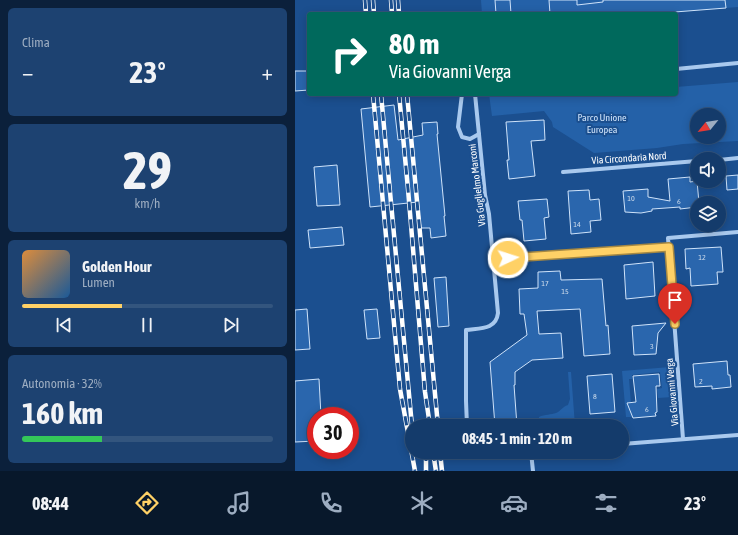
<!DOCTYPE html>
<html lang="it">
<head>
<meta charset="utf-8">
<style>
	:root { --surface:#143b6b; --page:#1d4271; --text:#f1f3f6; --muted:#9dadc1; --line:#33557e; --accent:#ffd166 }
	body { margin:0; font-family:"Asap Condensed",sans-serif; background:var(--page); color:var(--text); height:100vh; display:flex; flex-direction:column; font-size:15px; white-space:nowrap }
	* { box-sizing:border-box; margin:0 }
	p { font-size:13px; color:var(--muted) }
	.icon { flex:none; width:22px; height:22px; fill:none; stroke:currentColor; stroke-width:2; stroke-linecap:round; stroke-linejoin:round }
	.map { position:relative; flex:1; overflow:hidden }
	.side { display:flex; flex-direction:column; gap:8px; padding:8px; background:#0b203b; width:295px }
	.side>* { flex:none }
	.top-card { position:absolute; left:12px; top:12px; width:371px; height:84px; border-radius:4px; box-shadow:0 2px 10px #0003,0 0 0 1px var(--line); background:#00695c; color:#fff; overflow:hidden }
	.needle { width:26px; rotate:240deg }
	.controls { position:absolute; left:395px; top:108px; display:grid; gap:8px }
	.controls a { display:grid; place-items:center; width:36px; height:36px; border-radius:50%; background:var(--surface); box-shadow:0 2px 10px #0003,0 0 0 1px var(--line); font-size:20px }
	.speed { position:absolute; left:12px; top:407px; display:flex; gap:8px; font-size:20px; font-weight:700; text-align:center }
	.speed>* { display:grid; place-content:center; width:52px; height:52px; border-radius:50%; background:var(--surface); box-shadow:0 2px 10px #0003,0 0 0 1px var(--line); line-height:1 }
	.speed .limit { border:6px solid #d22; background:#fff; color:#111 }
	.pin { position:absolute; display:grid; place-items:center; width:34px; height:34px; color:#fff; margin:-41px -17px; border-radius:50% 50% 50% 0; rotate:-45deg; box-shadow:0 0 4px #0007 }
	.pin .icon { rotate:45deg }
	.me { position:absolute; width:44px; margin:-22px; rotate:86deg; stroke-linejoin:round; filter:drop-shadow(0 0 3px #0008) }
	.turn { display:flex; align-items:center; gap:14px; height:84px; padding:0 16px; font-size:18px }
	.turn .icon { width:52px; height:52px; stroke-width:2.5 }
	.turn b { display:block; font-size:28px; line-height:34px }
	.big { font-size:30px; font-weight:700; line-height:1.1 }
	.side .tile { flex:1; display:flex; flex-direction:column; justify-content:center; gap:6px; min-width:0; padding:0 14px; border-radius:6px; background:var(--page) }
	.side .dial { align-items:center; gap:0 }
	.dial b { font-size:52px; line-height:1 }
	.song { display:flex; align-items:center; gap:12px }
	.cover { width:48px; height:48px; border-radius:6px; background:linear-gradient(135deg,hsl(30 70% 55%),hsl(210 70% 35%)) }
	.played { height:4px; border-radius:2px; background:linear-gradient(90deg,var(--accent) 40%,var(--line) 40%) }
	.keys { display:flex; justify-content:space-around; direction:ltr }
	.heat { display:flex; justify-content:space-between; align-items:center; font-size:22px; direction:ltr }
	.charge { height:6px; border-radius:3px; background:linear-gradient(90deg,#34c759 32%,var(--line) 0) }
	.trip { position:absolute; left:110px; top:419px; width:224px; height:40px; border-radius:20px; background:var(--surface); box-shadow:0 2px 10px #0003,0 0 0 1px var(--line); font-weight:700; line-height:40px; text-align:center }
	.tab-bar { display:flex; height:64px; justify-content:space-around; align-items:center; background:#08182b; color:var(--muted) }
	.tab-bar .icon { width:28px; height:28px }
	.tab-bar .selected { color:var(--accent) }
	.tab-bar b { font-size:18px; color:var(--text) }
	main { display:flex; flex:1; min-height:0 }
	.map>svg:first-child { display:block }
	.green { fill:#2461a8; fill-rule:evenodd }
	.building { fill:#2a66ad; stroke:#cfe3fa }
	.lines { fill:none; stroke-linecap:round; stroke-linejoin:round }
	.minor { stroke:#a9c9ee; stroke-width:4 }
	.rail-casing { stroke:#fff; stroke-width:4.5 }
	.rail { stroke:#1b4f8f; stroke-width:3; stroke-dasharray:9; stroke-linecap:butt }
	.route-casing { stroke:#a68842; stroke-width:10 }
	.route { stroke:#ffd166; stroke-width:7 }
	.labels { text-anchor:middle; dominant-baseline:central; stroke-width:4; stroke-linejoin:round; paint-order:stroke }
	.number-label { font-size:8px; fill:#cad9ea }
	.park-label { font-size:10px; fill:#cfe3fa; stroke:#1b4f8f }
	.street-label { font-size:10px; fill:#fff; stroke:#1b4f8f }
</style>
</head>
<body>
<main>
<section class="side">
<div class="tile"><p>Clima</p>
<div class="heat"><a>−</a><b class="big">23°</b><a>+</a></div>
</div>
<div class="tile dial"><b>29</b><p>km/h</p></div>
<div class="tile">
<div class="song"><i class="cover"></i><div><b>Golden Hour</b><p>Lumen</p></div></div>
<div class="played"></div>
<div class="keys"><svg class="icon" aria-label="previous" viewBox="0 0 24 24"><path d="M18 5L8 12l10 7zM5 5v14"/></svg><svg class="icon" aria-label="pause" viewBox="0 0 24 24"><path d="M8 5v14M16 5v14"/></svg><svg class="icon" aria-label="next" viewBox="0 0 24 24"><path d="M6 5l10 7-10 7zM19 5v14"/></svg></div>
</div>
<div class="tile"><p>Autonomia · 32%</p><b class="big">160 km</b><div class="charge"></div></div>
</section>
<div class="map">
<svg width="443" height="471" viewBox="0 0 443 471">
	<rect width="100%" height="100%" fill="#1b4f8f"/>
	<g class="green">
		<path d="M 186,0 L 443,0 L 443,7 L 354,14 L 187,14 Z"/>
		<path d="M 443,82 L 443,141 L 388,144 L 362,148 L 299,153 L 258,127 L 257,122 L 249,111 L 197,116 L 194,94 L 251,94 L 254,97 L 290,94 L 381,94 L 381,87 ZM 402,115 L 424,115 L 424,137 L 402,137 Z"/>
		<path d="M 375,367 L 377,397 L 363,398 L 362,389 L 367,388 L 365,372 L 337,375 L 337,379 L 334,379 L 337,417 L 331,417 L 327,371 Z"/>
		<path d="M 273,372 L 276,372 L 280,426 L 243,426 L 244,417 C 250,414 256,415 261,413 C 266,411 267,407 273,405 L 275,399 Z"/>
	</g>
	<g class="building">
		<path d="M 200,0 L 215,0 L 216,14 L 201,14 Z"/>
		<path d="M 254,0 L 282,0 L 282,5 L 308,2 L 308,0 L 430,0 L 431,8 L 354,14 L 255,14 Z"/>
		<path d="M 0,71 L 14,71 L 14,90 L 0,91 Z"/>
		<path d="M 99,105 L 103,140 L 128,135 L 127,123 L 142,122 L 143,134 L 142,134 L 150,216 L 149,216 L 151,236 L 136,238 L 135,228 L 126,228 L 123,202 L 75,207 L 66,109 Z"/>
		<path d="M 249,120 L 250,140 L 236,141 L 240,176 L 214,179 L 212,160 L 214,160 L 211,122 Z"/>
		<path d="M 42,165 L 45,205 L 22,206 L 19,167 Z"/>
		<path d="M 443,175 L 443,189 L 432,190 L 431,176 Z"/>
		<path d="M 395,177 L 395,182 L 402,181 L 404,203 L 402,203 L 402,207 L 385,209 L 385,207 L 357,209 L 357,211 L 346,213 L 330,212 L 328,191 L 353,189 L 353,197 L 375,201 L 373,179 Z"/>
		<path d="M 294,190 L 295,200 L 304,199 L 306,220 L 295,221 L 296,232 L 276,234 L 273,191 Z"/>
		<path d="M 252,199 L 254,217 L 249,218 L 251,239 L 229,241 L 227,220 L 225,220 L 223,201 Z"/>
		<path d="M 47,227 L 49,245 L 15,248 L 13,230 Z"/>
		<path d="M 426,247 L 428,272 L 422,272 L 423,284 L 396,286 L 395,268 L 391,269 L 390,249 Z"/>
		<path d="M 358,262 L 360,296 L 331,299 L 329,265 Z"/>
		<path d="M 265,271 L 266,280 L 307,279 L 311,326 L 313,325 L 315,354 L 289,356 L 285,309 L 242,311 L 244,334 L 266,333 L 268,358 L 237,360 L 220,372 L 220,385 L 219,385 L 222,426 L 200,426 L 195,362 L 232,335 L 229,314 L 225,314 L 224,289 L 243,288 L 243,272 Z"/>
		<path d="M 151,277 L 154,326 L 143,327 L 139,278 Z"/>
		<path d="M 12,309 L 15,349 L 0,350 L 0,310 Z"/>
		<path d="M 82,309 L 85,338 L 72,339 L 69,310 Z"/>
		<path d="M 371,323 L 363,333 L 361,354 L 339,355 L 337,326 Z"/>
		<path d="M 432,361 L 433,375 L 435,375 L 436,387 L 417,389 L 417,386 L 400,387 L 398,364 Z"/>
		<path d="M 317,374 L 320,412 L 295,414 L 292,376 Z"/>
		<path d="M 364,374 L 365,386 L 361,386 L 362,412 L 360,413 L 361,416 L 338,418 L 332,403 L 341,402 L 338,376 Z"/>
		<path d="M 24,379 L 26,416 L 21,416 L 21,441 L 0,442 L 0,381 Z"/>
	</g>
	<g class="lines">
		<g class="minor">
			<path d="M 381,69 L 443,63"/>
			<path d="M 167,94 L 163,127 L 167,137 L 175,139 L 184,134"/>
			<path d="M 424,160 L 443,158"/>
			<path d="M 268,172 L 402,161"/>
			<path d="M 213,258 L 374,247"/>
			<path d="M 172,426 L 171,401 L 171,330 C 185,328 201,330 203,313 L 194,214 L 190,195 L 180,94"/>
			<path d="M 388,439 L 373,238 L 443,232"/>
			<path d="M 327,444 L 443,435"/>
			<path d="M 178,452 L 179,454 L 188,457 L 238,452"/>
			<path d="M 236,452 L 238,471"/>
		</g>
		<g class="rail-casing">
			<g id="rail">
				<path d="M 70,0 L 71,14"/>
				<path d="M 78,0 L 79,14"/>
				<path d="M 96,0 L 97,14"/>
				<path d="M 103,0 L 104,14"/>
				<path d="M 78,94 L 105,389 L 120,471"/>
				<path d="M 86,94 L 95,192 L 117,426"/>
				<path d="M 104,94 L 113,189 L 130,392 L 135,426"/>
				<path d="M 112,94 L 143,426"/>
				<path d="M 131,452 L 131,471"/>
				<path d="M 138,452 L 141,471"/>
				<path d="M 145,452 L 147,471"/>
			</g>
		</g>
		<use href="#rail" class="rail"/>
	</g>
	<g class="lines">
		<g class="route-casing">
			<path id="route" d="M 213,258 L 374,247 L 380,324"/>
		</g>
		<use href="#route" class="route"/>
	</g>
	<g class="labels">
		<g class="number-label">
			<text x="336" y="198">10</text>
			<text x="384" y="201">6</text>
			<text x="282" y="224">14</text>
			<text x="407" y="257">12</text>
			<text x="250" y="283">17</text>
			<text x="270" y="291">15</text>
			<text x="357" y="346">3</text>
			<text x="406" y="381">2</text>
			<text x="300" y="396">8</text>
			<text x="352" y="409">6</text>
		</g>
		<g class="park-label">
			<text x="307" y="117">Parco Unione<tspan x="307" dy="12">Europea</tspan></text>
		</g>
		<g class="street-label">
			<text transform="translate(334 158) rotate(-4)">Via Circondaria Nord</text>
			<text transform="translate(182 185) rotate(-97)">Via Guglielmo Marconi</text>
			<text transform="translate(377 392) rotate(-95)">Via Giovanni Verga</text>
		</g>
	</g>
</svg>
<div class="controls">
<a><svg class="needle" viewBox="-14 -14 28 28"><path d="M0-13l5 13h-10z" fill="#e53935"/><path d="M0 13l5-13h-10z" fill="#9dadc1"/></svg></a>
<a><svg class="icon" aria-label="sound" viewBox="0 0 24 24"><path d="M4 9h4l5-4v14l-5-4H4zM17 9q2 3 0 6"/></svg></a>
<a><svg class="icon" aria-label="layers" viewBox="0 0 24 24"><path d="M12 4l9 5-9 5-9-5zM3 14l9 5 9-5"/></svg></a>
</div>
<div class="speed"><div class="limit">30</div></div>
<div class="pin" style="left:380px;top:324px;background:#d93025"><svg class="icon" aria-label="arrive" viewBox="0 0 24 24"><path d="M6 21V4h12l-3 4 3 4H6"/></svg></div>
<svg class="me" style="left:213px;top:258px" viewBox="-20 -20 40 40"><circle r="17" fill="#ffd166" stroke="#fff" stroke-width="3"/><path d="M0-11L8 9 0 5-8 9z" fill="#fff"/></svg>
<div class="trip">08:45 · 1 min · 120 m</div>
<div class="top-card">
<div class="turn"><svg class="icon" aria-label="right" viewBox="0 0 24 24"><path d="M7 20v-9h11M14 6l5 5-5 5"/></svg><div><b>80 m</b>Via Giovanni Verga</div></div>
</div>
</div>
</main>
<nav class="tab-bar">
<b>08:44</b>
<svg class="icon selected" aria-label="directions" viewBox="0 0 24 24"><path d="M12 3l9 9-9 9-9-9zM9 14v-3h6M13 9l2 2-2 2"/></svg>
<svg class="icon" aria-label="music" viewBox="0 0 24 24"><path d="M9 18V5l10-2v13"/><circle cx="6" cy="18" r="3"/><circle cx="16" cy="16" r="3"/></svg>
<svg class="icon" aria-label="phone" viewBox="0 0 24 24"><path d="M5 4h4l2 5-3 2q2 4 5 5l2-3 5 2v4C11 20 4 13 5 4z"/></svg>
<svg class="icon" aria-label="climate" viewBox="0 0 24 24"><path d="M12 3v18M4 7l16 10M4 17L20 7"/></svg>
<svg class="icon" aria-label="car" viewBox="0 0 24 24"><path d="M5 17H2v-5l4-1 3-4h7l3 4 3 1v5h-3M9 17h6M6 11h13"/><circle cx="7" cy="17" r="2"/><circle cx="17" cy="17" r="2"/></svg>
<svg class="icon" aria-label="filters" viewBox="0 0 24 24"><path d="M4 7h16M4 17h16"/><circle cx="9" cy="7" r="2"/><circle cx="15" cy="17" r="2"/></svg>
<b>23°</b>
</nav>
</body>
</html>
